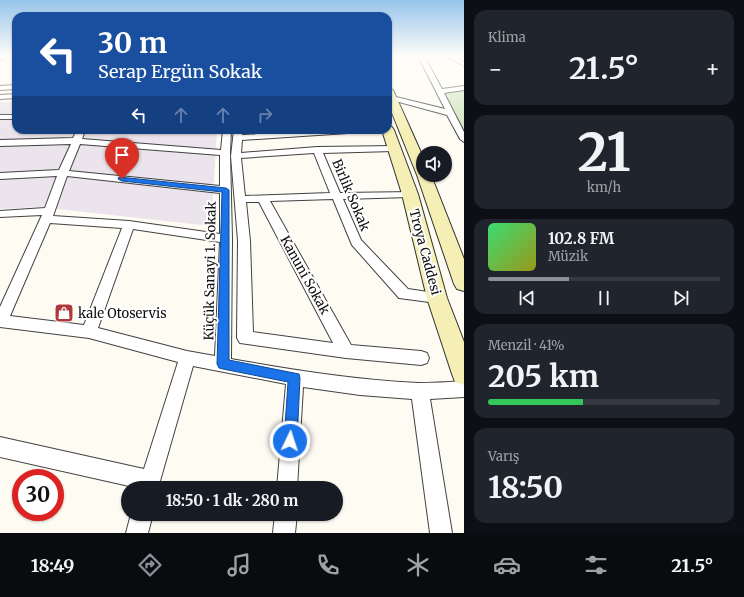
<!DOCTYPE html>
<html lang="tr">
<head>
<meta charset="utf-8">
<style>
	:root { --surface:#171b24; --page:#20242c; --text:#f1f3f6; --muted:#9ea1a6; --line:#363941; --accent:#8c9099 }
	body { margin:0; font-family:Merriweather,serif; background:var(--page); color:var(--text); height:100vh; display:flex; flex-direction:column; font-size:15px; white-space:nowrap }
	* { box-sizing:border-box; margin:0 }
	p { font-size:13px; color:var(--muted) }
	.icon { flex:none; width:22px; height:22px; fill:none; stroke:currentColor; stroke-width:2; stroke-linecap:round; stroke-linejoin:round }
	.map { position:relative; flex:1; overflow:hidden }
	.panel { display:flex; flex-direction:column; gap:10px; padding:10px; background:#0d0f14; width:280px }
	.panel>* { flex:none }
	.banner { position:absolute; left:12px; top:12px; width:380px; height:122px; border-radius:12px; box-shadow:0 1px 3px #0004; background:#1a4fa0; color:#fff; overflow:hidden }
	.buttons { position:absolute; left:416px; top:146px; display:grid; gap:8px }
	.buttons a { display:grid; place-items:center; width:36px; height:36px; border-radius:50%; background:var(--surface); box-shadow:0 1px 3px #0004; font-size:20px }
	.speed { position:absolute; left:12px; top:469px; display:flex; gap:8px; font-size:20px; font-weight:700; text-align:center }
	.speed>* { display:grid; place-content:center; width:52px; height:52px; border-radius:50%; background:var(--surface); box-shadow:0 1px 3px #0004; line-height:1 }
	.speed .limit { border:6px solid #d22; background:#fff; color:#111 }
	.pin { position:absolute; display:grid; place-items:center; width:34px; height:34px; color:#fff; margin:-41px -17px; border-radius:50% 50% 50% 0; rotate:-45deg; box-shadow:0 0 4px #0007 }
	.pin .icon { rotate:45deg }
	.me { position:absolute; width:44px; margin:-22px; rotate:4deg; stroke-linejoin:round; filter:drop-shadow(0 0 3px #0008) }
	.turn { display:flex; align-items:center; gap:14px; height:84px; padding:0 20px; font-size:18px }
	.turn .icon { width:52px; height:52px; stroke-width:2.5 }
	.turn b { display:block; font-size:28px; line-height:34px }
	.lanes { display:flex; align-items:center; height:38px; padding:0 20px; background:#0003; justify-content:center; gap:20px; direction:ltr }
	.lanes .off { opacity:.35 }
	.big { font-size:30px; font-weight:700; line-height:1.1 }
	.panel .card { flex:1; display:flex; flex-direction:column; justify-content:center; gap:6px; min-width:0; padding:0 14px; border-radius:12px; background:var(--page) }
	.panel .dial { align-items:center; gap:0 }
	.dial b { font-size:52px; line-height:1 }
	.song { display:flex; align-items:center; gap:12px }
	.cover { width:48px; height:48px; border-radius:6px; background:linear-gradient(135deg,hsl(140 70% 55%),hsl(60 70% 35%)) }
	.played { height:4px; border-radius:2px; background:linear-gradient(90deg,var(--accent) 35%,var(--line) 35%) }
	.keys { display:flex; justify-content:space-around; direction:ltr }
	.heat { display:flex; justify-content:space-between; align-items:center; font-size:22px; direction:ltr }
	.charge { height:6px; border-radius:3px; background:linear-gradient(90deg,#34c759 41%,var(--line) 0) }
	.trip { position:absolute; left:121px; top:481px; width:222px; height:40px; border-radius:20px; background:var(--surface); box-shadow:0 1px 3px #0004; font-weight:700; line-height:40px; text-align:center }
	.menu { display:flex; height:64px; justify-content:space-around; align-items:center; background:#090b0e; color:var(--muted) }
	.menu .icon { width:28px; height:28px }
	.menu .selected { color:var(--accent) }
	.menu b { font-size:18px; color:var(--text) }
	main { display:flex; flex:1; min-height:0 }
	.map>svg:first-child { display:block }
	.industrial { fill:#ebe4ec }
	.green { fill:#d2e4bf }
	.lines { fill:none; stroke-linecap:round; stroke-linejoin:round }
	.street-casing { stroke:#424242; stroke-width:2 }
	.secondary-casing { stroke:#313131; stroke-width:2 }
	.street { fill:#fff; fill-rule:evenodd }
	.secondary { fill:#f5efb5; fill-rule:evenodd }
	.route { fill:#1a73e8; stroke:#114b97 }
	.labels { text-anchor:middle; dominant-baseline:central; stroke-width:4; stroke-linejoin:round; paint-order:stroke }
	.street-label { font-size:13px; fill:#0f0f0f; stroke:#fff }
	.poi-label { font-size:13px; fill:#0f0f0f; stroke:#fff; text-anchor:start }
</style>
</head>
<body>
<main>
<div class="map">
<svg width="464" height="533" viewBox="0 0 464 533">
	<rect width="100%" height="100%" fill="#fdfbf2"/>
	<path class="industrial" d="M 0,102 L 16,102 L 16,130 L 217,130 L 211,226 L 39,207 L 0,209 Z"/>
	<path class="green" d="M 461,89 L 464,91 L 464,134 L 442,92 Z"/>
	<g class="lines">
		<g class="street-casing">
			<g id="street">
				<path d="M 418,56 L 424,56 L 442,89 L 464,86 L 464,90 L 444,93 L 464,132 L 464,142 L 460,139 L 447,115 L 388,99 L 388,95 L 445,109 Z"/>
				<path d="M 446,56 L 454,56 L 464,62 L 464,66 Z"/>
				<path d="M 16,85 L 16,89 L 0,90 L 0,86 Z"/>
				<path d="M 16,94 L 16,98 L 0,99 L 0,95 Z"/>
				<rect x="0" y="115" width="16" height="4"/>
				<path d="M 77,130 L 85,130 L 82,139 L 221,150 L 223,130 L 231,130 L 230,153 L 232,239 L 231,359 C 293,370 355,380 418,383 C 433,383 449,382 464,381 L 464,397 L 430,399 L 452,533 L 430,533 L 412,399 L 360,395 L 303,387 L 297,488 L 277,488 L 286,384 L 193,366 L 158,488 L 138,488 L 0,457 L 0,437 L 144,469 L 178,362 L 89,338 L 0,327 L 0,307 L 42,215 L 0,217 L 0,211 L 45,208 L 57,176 L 0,179 L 0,173 L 59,170 L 71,144 L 0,146 L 0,140 L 73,138 ZM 80,144 L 220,155 L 220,186 L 69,171 ZM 67,176 L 220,193 L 220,234 L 129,221 L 53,216 ZM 50,223 L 122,228 L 84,325 L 10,316 ZM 133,229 L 220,242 L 215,356 L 187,351 L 98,328 Z"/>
				<path d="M 234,130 L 242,130 L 242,135 L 324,130 L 367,130 L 363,132 L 242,140 L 241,153 L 317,147 L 396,146 L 397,148 L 393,151 L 323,153 L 340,193 L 414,192 L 415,194 L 414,196 L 410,197 L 343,199 L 361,240 L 408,289 L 442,294 L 444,298 L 442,302 L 437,303 L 399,298 L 352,245 L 333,199 L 270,201 L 351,345 L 421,351 L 427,353 L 429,358 L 427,363 L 421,365 L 346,358 L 240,343 L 237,338 L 238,241 L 231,156 ZM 314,153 L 330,193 L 245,196 L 241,158 ZM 246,202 L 259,202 L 333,343 L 253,332 L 250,241 Z"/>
				<path d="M 131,514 L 153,514 L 148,533 L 126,533 Z"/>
				<path d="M 275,514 L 297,514 L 295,533 L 273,533 Z"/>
			</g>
		</g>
		<g class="secondary-casing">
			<g id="secondary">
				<path d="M 0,56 L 10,56 L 0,60 Z"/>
				<path d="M 388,87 L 393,90 L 423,157 L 423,175 L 431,175 L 464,259 L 464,291 L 457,289 L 454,284 L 417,175 L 388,103 Z"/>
				<path d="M 388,126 L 392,127 L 394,130 L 418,194 L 447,298 L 464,342 L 464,385 L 455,382 L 452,374 L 427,298 L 402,194 L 382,130 L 388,130 Z"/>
			</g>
		</g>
		<use href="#street" class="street"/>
		<use href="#secondary" class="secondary"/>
	</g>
	<linearGradient id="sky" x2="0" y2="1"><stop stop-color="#97c4eb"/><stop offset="0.43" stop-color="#fefdf9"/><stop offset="1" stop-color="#fefdf9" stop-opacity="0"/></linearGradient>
	<rect width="464" height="131" fill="url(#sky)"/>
	<path class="route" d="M 119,177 L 226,188 L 229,190 L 229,360 L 299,374 L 300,378 L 297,441 L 295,445 L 290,447 L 286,445 L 284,441 L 288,382 L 223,369 L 219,368 L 217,364 L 222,192 L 122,181 L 118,179 Z"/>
	<defs>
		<g id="shop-square" transform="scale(1)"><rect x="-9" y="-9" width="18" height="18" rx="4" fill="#ae383b" stroke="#fff"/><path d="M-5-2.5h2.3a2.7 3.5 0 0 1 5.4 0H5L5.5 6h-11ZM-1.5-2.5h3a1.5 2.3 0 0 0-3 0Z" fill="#fff"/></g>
	</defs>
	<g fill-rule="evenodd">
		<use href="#shop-square" x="64" y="313"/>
	</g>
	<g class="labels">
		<g class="street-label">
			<text transform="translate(351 195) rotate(67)">Birlik Sokak</text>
			<text transform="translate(425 252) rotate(75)">Troya Caddesi</text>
			<text transform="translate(210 271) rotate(-89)">Küçük Sanayi 1. Sokak</text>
			<text transform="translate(305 275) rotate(61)">Kanuni Sokak</text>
		</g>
		<g class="poi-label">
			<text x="78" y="313">kale Otoservis</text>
		</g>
	</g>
</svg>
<div class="buttons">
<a><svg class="icon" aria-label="sound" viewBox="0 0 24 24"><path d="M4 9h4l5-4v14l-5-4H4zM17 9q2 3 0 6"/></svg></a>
</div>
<div class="speed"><div class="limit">30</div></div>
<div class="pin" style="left:122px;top:179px;background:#d93025"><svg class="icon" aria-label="arrive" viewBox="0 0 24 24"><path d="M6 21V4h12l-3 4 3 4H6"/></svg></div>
<svg class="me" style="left:290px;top:441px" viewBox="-20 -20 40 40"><circle r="17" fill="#1a73e8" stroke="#fff" stroke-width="3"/><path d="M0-11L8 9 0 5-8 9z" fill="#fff"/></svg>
<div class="trip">18:50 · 1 dk · 280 m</div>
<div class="banner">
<div class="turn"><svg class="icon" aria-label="left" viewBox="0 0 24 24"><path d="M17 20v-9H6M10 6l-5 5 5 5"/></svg><div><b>30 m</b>Serap Ergün Sokak</div></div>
<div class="lanes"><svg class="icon" aria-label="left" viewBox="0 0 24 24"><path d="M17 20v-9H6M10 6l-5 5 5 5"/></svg><svg class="icon off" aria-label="ahead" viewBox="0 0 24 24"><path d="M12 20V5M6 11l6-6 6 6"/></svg><svg class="icon off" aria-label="ahead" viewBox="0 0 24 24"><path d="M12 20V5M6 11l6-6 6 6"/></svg><svg class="icon off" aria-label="right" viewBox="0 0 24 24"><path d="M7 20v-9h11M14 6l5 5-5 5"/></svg></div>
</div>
</div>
<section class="panel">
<div class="card"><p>Klima</p>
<div class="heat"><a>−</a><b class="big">21.5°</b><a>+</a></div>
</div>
<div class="card dial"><b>21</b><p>km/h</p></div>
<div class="card">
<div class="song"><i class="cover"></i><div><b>102.8 FM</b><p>Müzik</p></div></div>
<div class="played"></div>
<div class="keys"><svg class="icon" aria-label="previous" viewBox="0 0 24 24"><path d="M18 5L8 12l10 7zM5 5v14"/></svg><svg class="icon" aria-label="pause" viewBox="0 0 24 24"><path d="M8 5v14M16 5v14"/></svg><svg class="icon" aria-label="next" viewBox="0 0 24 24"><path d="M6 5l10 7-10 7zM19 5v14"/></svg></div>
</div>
<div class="card"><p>Menzil · 41%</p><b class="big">205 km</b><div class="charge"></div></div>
<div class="card"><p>Varış</p><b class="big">18:50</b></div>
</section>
</main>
<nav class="menu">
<b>18:49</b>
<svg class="icon selected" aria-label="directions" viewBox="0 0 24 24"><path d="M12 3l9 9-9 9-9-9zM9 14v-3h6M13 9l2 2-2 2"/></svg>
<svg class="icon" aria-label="music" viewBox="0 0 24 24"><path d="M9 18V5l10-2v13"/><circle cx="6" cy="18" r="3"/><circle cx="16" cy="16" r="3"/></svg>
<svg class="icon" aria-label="phone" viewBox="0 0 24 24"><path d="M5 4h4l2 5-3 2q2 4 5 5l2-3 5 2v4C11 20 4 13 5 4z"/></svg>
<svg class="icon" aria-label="climate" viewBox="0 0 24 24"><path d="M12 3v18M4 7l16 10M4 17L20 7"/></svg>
<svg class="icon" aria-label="car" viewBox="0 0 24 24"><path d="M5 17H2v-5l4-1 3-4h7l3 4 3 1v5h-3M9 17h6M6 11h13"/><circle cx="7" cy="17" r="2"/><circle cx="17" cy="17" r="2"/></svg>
<svg class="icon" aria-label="filters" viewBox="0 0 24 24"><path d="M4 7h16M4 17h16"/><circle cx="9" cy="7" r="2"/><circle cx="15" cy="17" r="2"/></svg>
<b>21.5°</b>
</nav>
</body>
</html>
